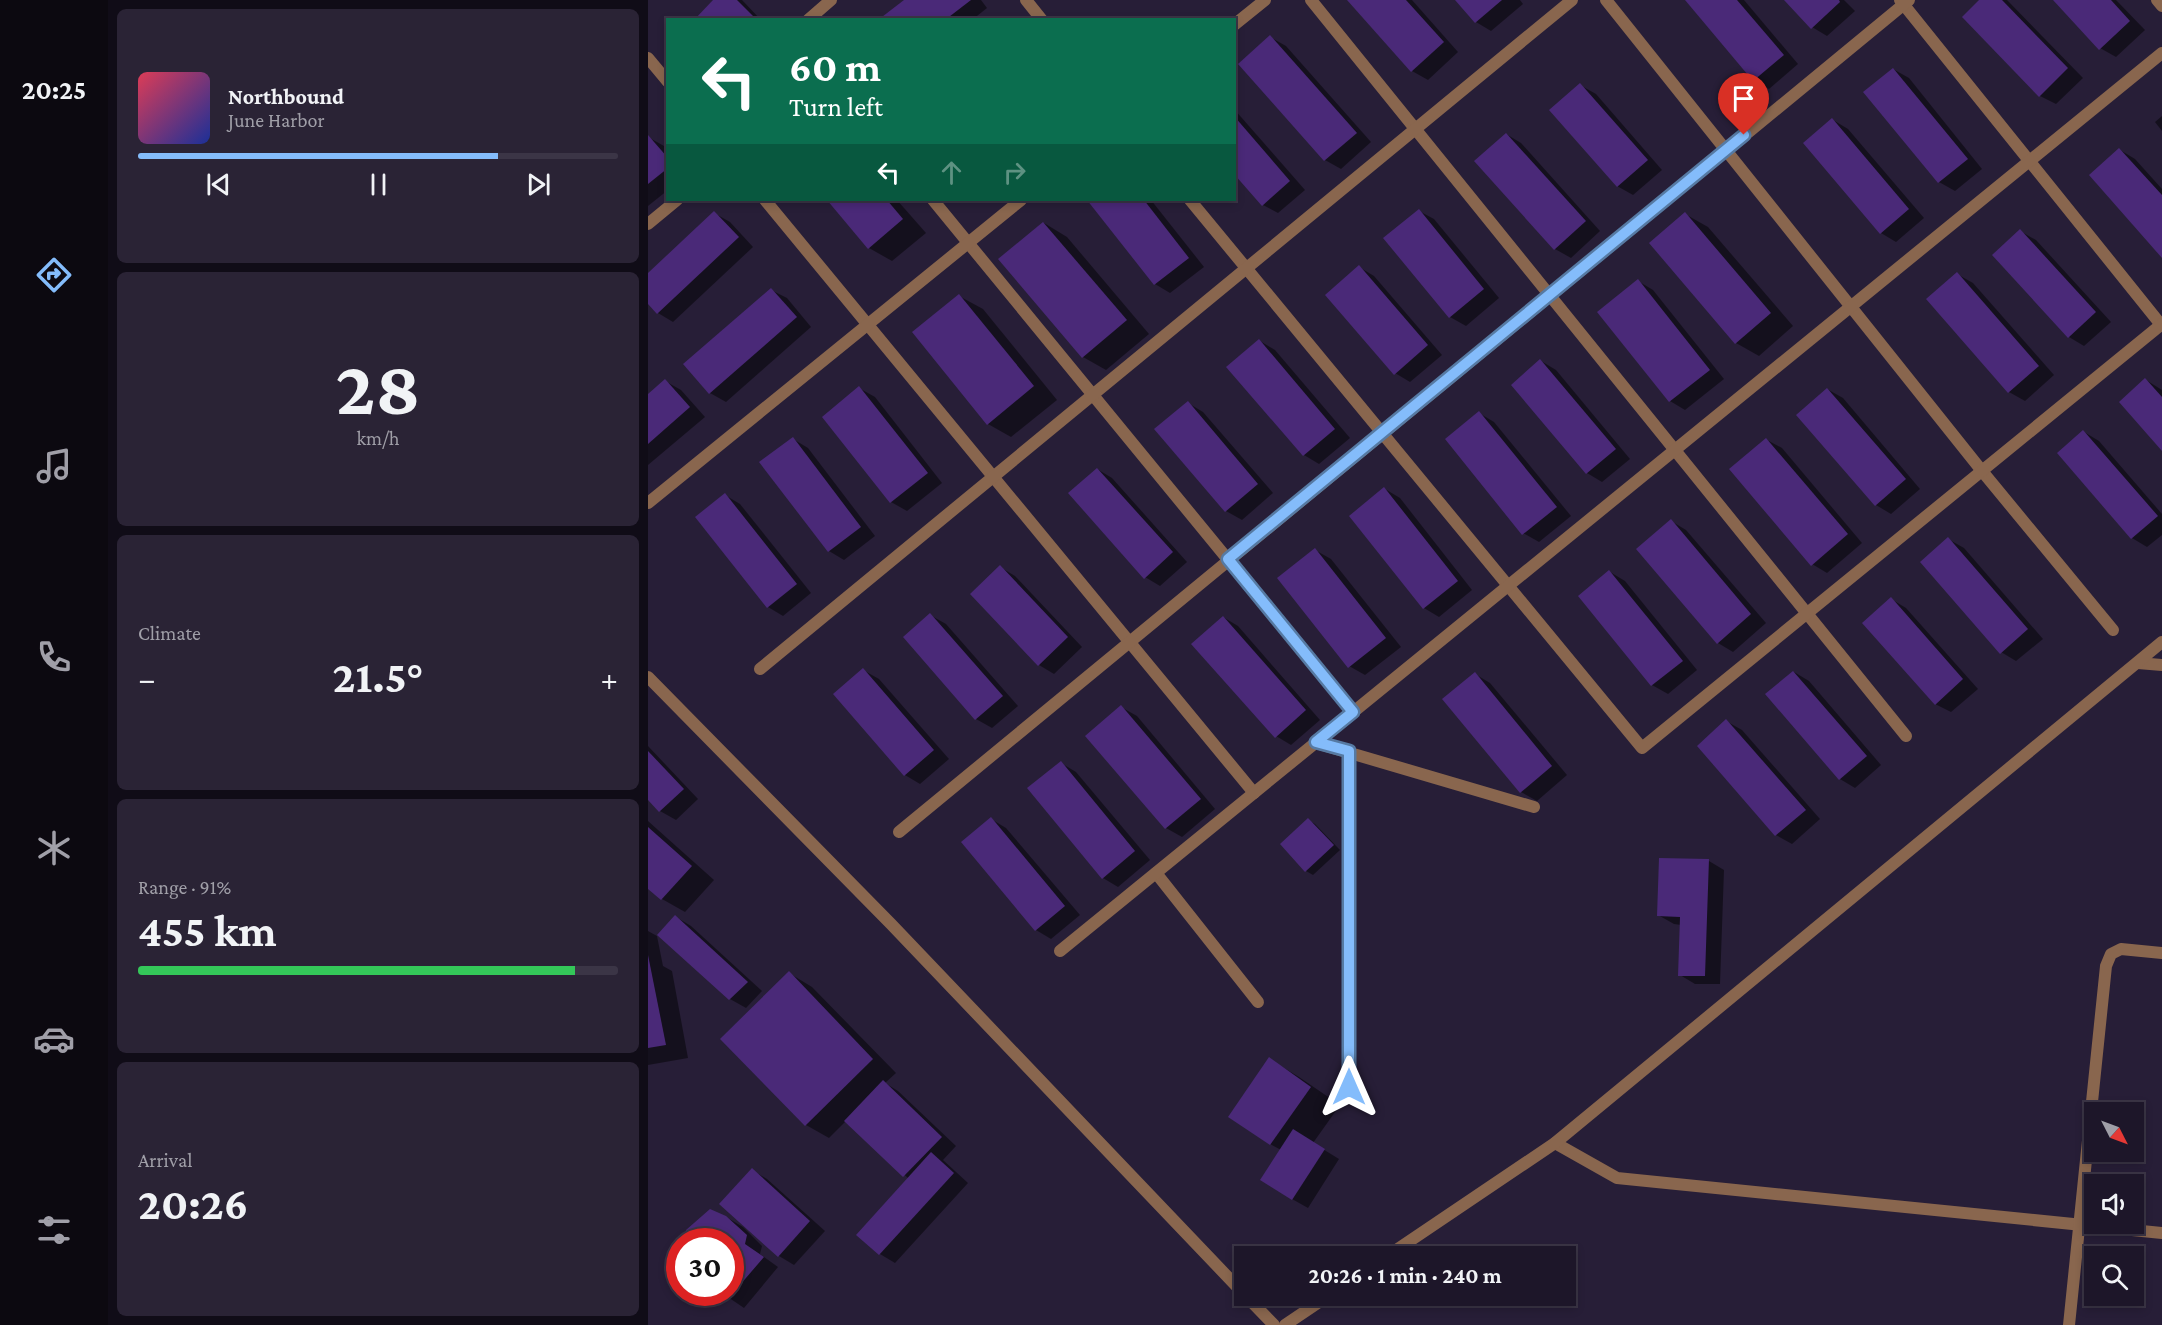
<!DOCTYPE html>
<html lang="en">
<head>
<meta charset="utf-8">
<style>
	:root { --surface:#1d1629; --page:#2a2335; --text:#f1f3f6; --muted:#a09fa8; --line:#3b3546; --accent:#84bcfb }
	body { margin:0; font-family:"Crimson Pro",serif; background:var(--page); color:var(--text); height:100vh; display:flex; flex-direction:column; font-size:22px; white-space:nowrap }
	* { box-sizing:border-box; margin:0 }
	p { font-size:20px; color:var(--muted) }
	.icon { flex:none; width:33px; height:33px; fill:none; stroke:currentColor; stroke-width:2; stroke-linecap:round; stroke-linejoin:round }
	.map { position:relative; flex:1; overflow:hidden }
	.side { display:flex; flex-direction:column; gap:9px; padding:9px; background:#100c17; width:540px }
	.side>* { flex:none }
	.banner { position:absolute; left:18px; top:18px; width:570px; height:183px; border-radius:0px; box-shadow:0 3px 9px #0003,0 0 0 2px var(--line); background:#0b6e4f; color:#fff; overflow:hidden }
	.needle { width:39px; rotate:132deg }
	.fabs { position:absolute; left:1436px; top:1102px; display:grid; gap:12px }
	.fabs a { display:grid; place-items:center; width:60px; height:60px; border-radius:0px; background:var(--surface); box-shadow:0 3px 9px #0003,0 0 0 2px var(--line); font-size:30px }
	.speed { position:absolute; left:18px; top:1228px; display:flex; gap:12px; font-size:30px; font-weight:700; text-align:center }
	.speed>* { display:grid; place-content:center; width:78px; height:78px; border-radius:50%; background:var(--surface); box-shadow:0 3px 9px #0003,0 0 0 2px var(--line); line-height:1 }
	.speed .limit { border:9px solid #d22; background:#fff; color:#111 }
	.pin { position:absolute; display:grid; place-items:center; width:51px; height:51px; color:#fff; margin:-62px -26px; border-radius:50% 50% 50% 0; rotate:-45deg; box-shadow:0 0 6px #0007 }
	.pin .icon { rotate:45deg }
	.me { position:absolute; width:66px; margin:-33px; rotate:0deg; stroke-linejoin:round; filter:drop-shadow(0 0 4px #0008) }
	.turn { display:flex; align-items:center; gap:21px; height:126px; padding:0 24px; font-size:27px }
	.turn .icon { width:78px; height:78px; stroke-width:2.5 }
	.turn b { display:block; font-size:42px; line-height:51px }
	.lanes { display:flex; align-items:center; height:57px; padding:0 24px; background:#0003; justify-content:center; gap:30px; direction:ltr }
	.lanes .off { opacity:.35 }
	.big { font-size:45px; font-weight:700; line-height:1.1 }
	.side .card { flex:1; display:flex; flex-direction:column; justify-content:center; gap:9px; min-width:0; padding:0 21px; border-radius:9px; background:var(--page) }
	.side .dial { align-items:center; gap:0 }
	.dial b { font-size:78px; line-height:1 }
	.song { display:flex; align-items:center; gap:18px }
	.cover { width:72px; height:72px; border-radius:9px; background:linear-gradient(135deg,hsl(350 70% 55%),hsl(230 70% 35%)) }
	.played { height:6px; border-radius:3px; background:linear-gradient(90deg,var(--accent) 75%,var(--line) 75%) }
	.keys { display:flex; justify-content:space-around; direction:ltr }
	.heat { display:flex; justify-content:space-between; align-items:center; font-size:33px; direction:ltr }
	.charge { height:9px; border-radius:4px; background:linear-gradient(90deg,#34c759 91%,var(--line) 0) }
	.trip { position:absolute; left:586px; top:1246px; width:342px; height:60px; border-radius:0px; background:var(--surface); box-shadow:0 3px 9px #0003,0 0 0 2px var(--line); font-weight:700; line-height:60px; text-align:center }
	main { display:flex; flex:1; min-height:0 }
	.tabs { display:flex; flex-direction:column; width:108px; justify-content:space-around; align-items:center; background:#0c0910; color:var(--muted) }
	.tabs .icon { width:42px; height:42px }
	.tabs .active { color:var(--accent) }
	.tabs b { font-size:27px; color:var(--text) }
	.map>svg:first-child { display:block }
	.shadow { fill:#0007 }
	.building { fill:#4a2978 }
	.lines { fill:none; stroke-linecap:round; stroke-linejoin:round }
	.minor { stroke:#89664e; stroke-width:12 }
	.tertiary { stroke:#89664e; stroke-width:12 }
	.route-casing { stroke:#567aa3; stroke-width:15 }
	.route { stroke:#84bcfb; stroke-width:10 }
</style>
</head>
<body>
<main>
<nav class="tabs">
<b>20:25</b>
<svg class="icon active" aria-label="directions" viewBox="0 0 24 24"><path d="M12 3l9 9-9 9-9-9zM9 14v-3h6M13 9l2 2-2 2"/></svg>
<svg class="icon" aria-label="music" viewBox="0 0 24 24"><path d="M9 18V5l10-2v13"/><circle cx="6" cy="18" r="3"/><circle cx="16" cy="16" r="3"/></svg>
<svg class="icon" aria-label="phone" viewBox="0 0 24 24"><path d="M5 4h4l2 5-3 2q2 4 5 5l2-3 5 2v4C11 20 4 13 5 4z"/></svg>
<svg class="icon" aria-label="climate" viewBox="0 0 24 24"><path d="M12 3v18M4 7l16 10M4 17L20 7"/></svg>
<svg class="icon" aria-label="car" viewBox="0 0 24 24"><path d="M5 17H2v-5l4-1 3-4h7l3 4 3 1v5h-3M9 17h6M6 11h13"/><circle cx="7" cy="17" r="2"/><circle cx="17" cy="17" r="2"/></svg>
<svg class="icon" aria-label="filters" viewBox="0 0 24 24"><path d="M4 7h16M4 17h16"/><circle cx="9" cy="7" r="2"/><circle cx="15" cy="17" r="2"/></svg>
</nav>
<section class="side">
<div class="card">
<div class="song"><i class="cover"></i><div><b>Northbound</b><p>June Harbor</p></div></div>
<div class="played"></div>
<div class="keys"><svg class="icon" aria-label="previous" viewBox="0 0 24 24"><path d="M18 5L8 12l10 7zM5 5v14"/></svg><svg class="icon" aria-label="pause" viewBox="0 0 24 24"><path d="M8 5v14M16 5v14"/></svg><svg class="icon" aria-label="next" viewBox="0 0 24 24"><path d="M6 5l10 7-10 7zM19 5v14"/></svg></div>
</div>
<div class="card dial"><b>28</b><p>km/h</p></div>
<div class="card"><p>Climate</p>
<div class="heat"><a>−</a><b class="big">21.5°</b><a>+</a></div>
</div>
<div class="card"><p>Range · 91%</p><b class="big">455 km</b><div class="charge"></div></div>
<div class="card"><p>Arrival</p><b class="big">20:26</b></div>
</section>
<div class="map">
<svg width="1514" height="1325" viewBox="0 0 1514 1325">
	<rect width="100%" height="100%" fill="#271e37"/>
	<g class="shadow">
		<path d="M 67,0 L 94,0 L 113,20 L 48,20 Z"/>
		<path d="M 259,0 L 333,0 L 339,8 L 324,20 L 232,20 Z"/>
		<path d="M 701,0 L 764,0 L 810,52 L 780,80 L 764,71 Z"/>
		<path d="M 809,0 L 872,0 L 875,4 L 843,31 L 828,22 Z"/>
		<path d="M 1039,0 L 1096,0 L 1150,64 L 1121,89 L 1106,80 Z"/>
		<path d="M 1138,0 L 1196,0 L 1207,11 L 1179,36 L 1164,27 Z"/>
		<path d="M 1334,0 L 1359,0 L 1435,78 L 1408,104 L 1392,96 Z"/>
		<path d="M 1407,0 L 1468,0 L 1497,30 L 1468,57 L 1452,48 Z"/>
		<path d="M 622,37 L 638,46 L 723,142 L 693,169 L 677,160 L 592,64 Z"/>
		<path d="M 1245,69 L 1261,78 L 1334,169 L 1307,191 L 1291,182 L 1217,93 Z"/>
		<path d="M 932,85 L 948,94 L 1014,170 L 985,195 L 969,186 Z"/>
		<path d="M 586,109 L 657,190 L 630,213 L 615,205 L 586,172 Z"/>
		<path d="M 1514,116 L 1514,131 L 1507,122 Z"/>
		<path d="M 1185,120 L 1200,129 L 1276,218 L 1248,242 L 1233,233 Z"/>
		<path d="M 858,134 L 873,143 L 952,231 L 923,258 L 907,249 Z"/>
		<path d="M 0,137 L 16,146 L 20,150 L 20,190 L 0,206 Z"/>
		<path d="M 1472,150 L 1487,159 L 1514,189 L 1514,255 Z"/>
		<path d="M 181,200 L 249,200 L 278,233 L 244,261 L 221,248 Z"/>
		<path d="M 441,200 L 503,200 L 556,267 L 522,293 L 507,284 Z"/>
		<path d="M 771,211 L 786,219 L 851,298 L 818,326 L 802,317 Z"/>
		<path d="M 66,213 L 82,222 L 105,247 L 25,322 L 10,313 L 0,302 L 0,275 Z"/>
		<path d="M 1037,214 L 1060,227 L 1145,326 L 1111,356 L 1088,343 Z"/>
		<path d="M 396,223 L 419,237 L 501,334 L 458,370 L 435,357 Z"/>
		<path d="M 1372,231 L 1388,240 L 1463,322 L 1436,346 L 1421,337 Z"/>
		<path d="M 711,267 L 726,276 L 794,355 L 762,382 L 747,373 Z"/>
		<path d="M 1309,274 L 1325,283 L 1406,375 L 1377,401 L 1361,392 L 1280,299 Z"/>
		<path d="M 990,281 L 1005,290 L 1076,379 L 1037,410 L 1022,401 Z"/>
		<path d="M 123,290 L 139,298 L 163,327 L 78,402 L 62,393 L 37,364 Z"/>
		<path d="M 311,296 L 335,309 L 409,400 L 363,437 L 340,424 Z"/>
		<path d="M 612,341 L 627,350 L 702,438 L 671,464 L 656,455 Z"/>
		<path d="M 893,361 L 908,370 L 982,459 L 954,482 L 939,473 Z"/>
		<path d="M 1498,380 L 1514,390 L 1514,448 Z"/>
		<path d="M 17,381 L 33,390 L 57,417 L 0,465 L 0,396 Z"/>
		<path d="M 211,388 L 227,397 L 294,483 L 259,511 L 243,502 L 176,417 Z"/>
		<path d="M 1179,389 L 1195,398 L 1272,489 L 1243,514 L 1228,505 Z"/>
		<path d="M 540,403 L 555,412 L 625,493 L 594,520 L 578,511 Z"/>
		<path d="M 831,413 L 846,422 L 923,516 L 891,542 L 875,533 Z"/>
		<path d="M 1436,432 L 1451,441 L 1514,514 L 1514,535 L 1499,547 L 1484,538 Z"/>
		<path d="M 145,439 L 160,448 L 227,536 L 196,560 L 181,551 Z"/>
		<path d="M 1119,440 L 1134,448 L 1214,543 L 1179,573 L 1164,564 Z"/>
		<path d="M 449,469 L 464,478 L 539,562 L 512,586 L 497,577 Z"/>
		<path d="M 737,489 L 752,498 L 824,590 L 791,617 L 776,608 Z"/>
		<path d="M 77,495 L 92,504 L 163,593 L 135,616 L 120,607 Z"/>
		<path d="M 1023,521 L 1038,530 L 1118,623 L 1085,652 L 1070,643 Z"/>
		<path d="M 1300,539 L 1316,548 L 1395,639 L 1368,661 L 1353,652 Z"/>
		<path d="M 667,550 L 683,559 L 753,647 L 717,675 L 701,666 Z"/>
		<path d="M 352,567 L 367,576 L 434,647 L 406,674 L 391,665 Z"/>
		<path d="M 962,572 L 977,581 L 1049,670 L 1020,694 L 1004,685 L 932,596 Z"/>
		<path d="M 1243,599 L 1258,608 L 1330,689 L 1303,712 L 1287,704 Z"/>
		<path d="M 282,615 L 298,624 L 370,706 L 344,728 L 328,719 L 257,637 Z"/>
		<path d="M 575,617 L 590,626 L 672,720 L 643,745 L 628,736 Z"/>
		<path d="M 215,670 L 231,679 L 301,759 L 272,784 L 257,775 Z"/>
		<path d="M 1146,672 L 1161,681 L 1233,765 L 1207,788 L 1192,779 Z"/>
		<path d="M 827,674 L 842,683 L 919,775 L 889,801 L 873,792 L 796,699 Z"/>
		<path d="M 473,707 L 489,716 L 567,809 L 534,837 L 518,828 L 439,736 Z"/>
		<path d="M 1078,721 L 1094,730 L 1172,819 L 1144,844 L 1128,835 L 1051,746 Z"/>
		<path d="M 0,746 L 50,799 L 28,820 L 12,811 L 0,798 Z"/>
		<path d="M 413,763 L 428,772 L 502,860 L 470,887 L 455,878 Z"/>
		<path d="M 343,819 L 358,828 L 432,915 L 403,939 L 388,930 Z"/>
		<path d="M 660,820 L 667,824 L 692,850 L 665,875 L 658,871 Z"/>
		<path d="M 0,821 L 66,880 L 37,912 L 14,899 L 0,887 Z"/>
		<path d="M 1061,861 L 1076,870 L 1072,984 L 1047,984 L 1032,975 L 1033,925 L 1026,924 L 1010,915 Z"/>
		<path d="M 28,917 L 43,926 L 114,991 L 98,1008 L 82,999 L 11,935 Z"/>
		<path d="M 0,931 L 9,936 L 15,966 L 24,971 L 40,1058 L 0,1065 Z"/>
		<path d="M 141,973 L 164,987 L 248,1073 L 237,1083 L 250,1091 L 308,1146 L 295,1160 L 320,1183 L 247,1263 L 232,1254 L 210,1235 L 261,1179 L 198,1121 L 181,1138 L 158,1125 Z"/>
		<path d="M 621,1059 L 651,1077 L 692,1105 L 665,1143 L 691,1159 L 660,1208 L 644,1199 L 633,1150 L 622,1144 Z"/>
		<path d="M 104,1170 L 119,1179 L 177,1231 L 146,1265 L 131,1256 Z"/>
		<path d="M 78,1217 L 95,1227 L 114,1246 L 112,1254 L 130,1267 L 96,1308 L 74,1293 L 82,1293 L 82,1242 L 38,1242 Z"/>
	</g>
	<g class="building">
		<path d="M 65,0 L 89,0 L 105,16 L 102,20 L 46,20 Z"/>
		<path d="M 256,0 L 323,0 L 297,20 L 230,20 Z"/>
		<path d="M 699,0 L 758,0 L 796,42 L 763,72 Z"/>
		<path d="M 807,0 L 854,0 L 827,23 Z"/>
		<path d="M 1037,0 L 1089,0 L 1136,55 L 1105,81 Z"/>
		<path d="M 1136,0 L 1191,0 L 1192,2 L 1163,29 Z"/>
		<path d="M 1331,0 L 1354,0 L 1420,68 L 1391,97 L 1314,17 Z"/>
		<path d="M 1405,0 L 1463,0 L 1482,21 L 1451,50 Z"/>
		<path d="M 622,35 L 709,133 L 676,161 L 590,64 Z"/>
		<path d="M 1245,68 L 1320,159 L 1290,183 L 1215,92 Z"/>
		<path d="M 932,83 L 1000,160 L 969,187 L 901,110 Z"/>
		<path d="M 586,116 L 642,181 L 614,206 L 586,174 Z"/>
		<path d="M 1184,118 L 1261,209 L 1232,234 L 1155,143 Z"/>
		<path d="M 858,133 L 938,221 L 906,250 L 826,161 Z"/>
		<path d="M 0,135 L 20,158 L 20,168 L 0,184 Z"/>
		<path d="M 1471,148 L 1514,195 L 1514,258 L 1441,175 Z"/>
		<path d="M 179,200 L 239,200 L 255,219 L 220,249 Z"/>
		<path d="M 439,200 L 496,200 L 541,258 L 506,285 Z"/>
		<path d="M 771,209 L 836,289 L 801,318 L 735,238 Z"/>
		<path d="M 66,211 L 91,237 L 9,314 L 0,304 L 0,273 Z"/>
		<path d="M 1037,212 L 1123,313 L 1087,344 L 1001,243 Z"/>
		<path d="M 395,222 L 479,320 L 434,358 L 350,259 Z"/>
		<path d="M 1372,229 L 1448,312 L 1420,338 L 1344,255 Z"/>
		<path d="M 711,265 L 780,345 L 746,375 L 677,295 Z"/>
		<path d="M 1309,272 L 1391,366 L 1360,393 L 1278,299 Z"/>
		<path d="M 990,279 L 1062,370 L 1021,402 L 949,312 Z"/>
		<path d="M 123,288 L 149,317 L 61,394 L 35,364 Z"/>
		<path d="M 311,294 L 386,386 L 339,425 L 264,332 Z"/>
		<path d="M 611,339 L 687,429 L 655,456 L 578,367 Z"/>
		<path d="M 892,359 L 968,449 L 938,474 L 863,385 Z"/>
		<path d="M 1497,378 L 1514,397 L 1514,451 L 1471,402 Z"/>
		<path d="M 17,379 L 42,407 L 0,444 L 0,394 Z"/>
		<path d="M 211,386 L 280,473 L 242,503 L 174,417 Z"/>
		<path d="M 1179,388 L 1258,479 L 1227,506 L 1148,415 Z"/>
		<path d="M 540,401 L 610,484 L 577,512 L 506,429 Z"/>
		<path d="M 831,411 L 909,507 L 874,535 L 797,439 Z"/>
		<path d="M 1435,430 L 1510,516 L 1483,539 L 1409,453 Z"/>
		<path d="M 145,437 L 213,527 L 180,552 L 111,462 Z"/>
		<path d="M 1118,438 L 1200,534 L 1163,566 L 1081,469 Z"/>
		<path d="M 449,468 L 525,552 L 496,579 L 420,493 Z"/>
		<path d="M 736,487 L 810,581 L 775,609 L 701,516 Z"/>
		<path d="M 77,493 L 149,584 L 119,608 L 47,517 Z"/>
		<path d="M 1023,519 L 1103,614 L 1069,644 L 988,549 Z"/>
		<path d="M 1300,537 L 1380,629 L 1352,654 L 1272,562 Z"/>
		<path d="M 667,548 L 738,638 L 700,668 L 629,578 Z"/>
		<path d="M 352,565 L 420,637 L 390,666 L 322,594 Z"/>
		<path d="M 961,570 L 1035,661 L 1003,686 L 930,596 Z"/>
		<path d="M 1243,597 L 1315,679 L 1287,705 L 1214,623 Z"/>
		<path d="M 282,613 L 355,696 L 327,720 L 255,637 Z"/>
		<path d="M 575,616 L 658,710 L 627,738 L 543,644 Z"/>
		<path d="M 215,668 L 286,750 L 256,776 L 185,694 Z"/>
		<path d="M 1145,671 L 1219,756 L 1191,780 L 1117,694 Z"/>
		<path d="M 827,672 L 904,766 L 872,793 L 794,699 Z"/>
		<path d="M 473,705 L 553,799 L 517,829 L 437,736 Z"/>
		<path d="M 1078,719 L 1158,810 L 1127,836 L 1049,746 Z"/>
		<path d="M 0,751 L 36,789 L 11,812 L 0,800 Z"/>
		<path d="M 413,761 L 487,851 L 454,879 L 379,788 Z"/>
		<path d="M 343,817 L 417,906 L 387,931 L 313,842 Z"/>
		<path d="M 660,818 L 686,845 L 657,872 L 632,844 Z"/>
		<path d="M 0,827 L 44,866 L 13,900 L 0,889 Z"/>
		<path d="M 1011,858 L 1061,859 L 1057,976 L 1030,976 L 1032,917 L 1009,916 Z"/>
		<path d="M 27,915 L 100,982 L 81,1000 L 9,935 Z"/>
		<path d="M 0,955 L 18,1045 L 0,1048 Z"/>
		<path d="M 141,971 L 225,1059 L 157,1126 L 72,1039 Z"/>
		<path d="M 621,1057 L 663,1087 L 622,1145 L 580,1117 Z"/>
		<path d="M 235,1080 L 294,1137 L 255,1177 L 196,1121 Z"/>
		<path d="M 645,1129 L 677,1149 L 644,1200 L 612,1180 Z"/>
		<path d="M 283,1152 L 306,1173 L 231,1255 L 208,1235 Z"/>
		<path d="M 104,1168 L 162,1221 L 130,1257 L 71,1204 Z"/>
		<path d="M 62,1209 L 78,1216 L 99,1235 L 97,1244 L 116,1257 L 79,1300 L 71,1293 L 82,1293 L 82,1242 L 36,1242 L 38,1230 Z"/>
	</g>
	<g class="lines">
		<g class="minor">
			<path d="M 378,0 L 394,20"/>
			<path d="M 663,0 L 1258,736"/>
			<path d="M 958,0 L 1334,471 L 1465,630"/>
			<path d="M 1252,0 L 1514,326"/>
			<path d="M 1509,0 L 1514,6"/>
			<path d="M 160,20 L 183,0"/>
			<path d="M 586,25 L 617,0"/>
			<path d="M 0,58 L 20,82"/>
			<path d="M 117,200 L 606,793"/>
			<path d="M 285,200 L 705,712"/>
			<path d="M 542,200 L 994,748 L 1514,324"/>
			<path d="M 0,224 L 29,200"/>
			<path d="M 0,503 L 373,200"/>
			<path d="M 1490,663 L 1514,665"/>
			<path d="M 112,669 L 924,0"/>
			<path d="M 668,743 L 886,807"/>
			<path d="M 701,751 L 701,1087"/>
			<path d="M 251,832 L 1261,0"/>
			<path d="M 508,873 L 610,1002"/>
			<path d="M 412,951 L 1514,53"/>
			<path d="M 907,1143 L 969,1178 L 1514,1233"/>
			<path d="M 738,1257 L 907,1143 L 1514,642"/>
			<path d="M 637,1325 L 680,1296"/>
			<path d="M 1421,1325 L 1458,966 L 1463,954 L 1473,949 L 1514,953"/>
		</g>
		<g class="tertiary">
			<path d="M 0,677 L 243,924 L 597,1295"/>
			<path d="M 598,1296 L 626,1325"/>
		</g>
	</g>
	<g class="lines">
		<g class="route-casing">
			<path id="route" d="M 701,1087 L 701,751 L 668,742 L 705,712 L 580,559 L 1096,135"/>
		</g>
		<use href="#route" class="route"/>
	</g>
</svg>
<div class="fabs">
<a><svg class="needle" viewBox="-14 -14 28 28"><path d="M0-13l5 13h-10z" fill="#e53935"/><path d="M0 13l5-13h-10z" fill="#a09fa8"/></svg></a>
<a><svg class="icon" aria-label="sound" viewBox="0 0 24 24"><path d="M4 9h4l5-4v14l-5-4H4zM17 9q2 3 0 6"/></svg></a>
<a><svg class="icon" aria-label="search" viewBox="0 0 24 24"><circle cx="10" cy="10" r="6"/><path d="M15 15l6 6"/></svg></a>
</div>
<div class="speed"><div class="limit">30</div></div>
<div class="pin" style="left:1096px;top:135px;background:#d93025"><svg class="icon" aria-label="arrive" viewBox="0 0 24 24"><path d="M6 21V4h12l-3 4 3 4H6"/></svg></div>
<svg class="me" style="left:701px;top:1087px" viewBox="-20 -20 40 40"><path d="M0-17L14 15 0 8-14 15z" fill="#84bcfb" stroke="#fff" stroke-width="4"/></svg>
<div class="trip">20:26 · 1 min · 240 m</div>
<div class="banner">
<div class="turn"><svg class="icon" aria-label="left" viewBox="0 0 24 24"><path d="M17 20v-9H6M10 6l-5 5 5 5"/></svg><div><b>60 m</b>Turn left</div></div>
<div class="lanes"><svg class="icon" aria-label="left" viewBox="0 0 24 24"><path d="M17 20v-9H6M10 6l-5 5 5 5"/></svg><svg class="icon off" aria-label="ahead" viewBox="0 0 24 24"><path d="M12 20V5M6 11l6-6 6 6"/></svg><svg class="icon off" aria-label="right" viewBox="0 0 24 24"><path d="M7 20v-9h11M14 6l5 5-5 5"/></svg></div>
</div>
</div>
</main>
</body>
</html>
